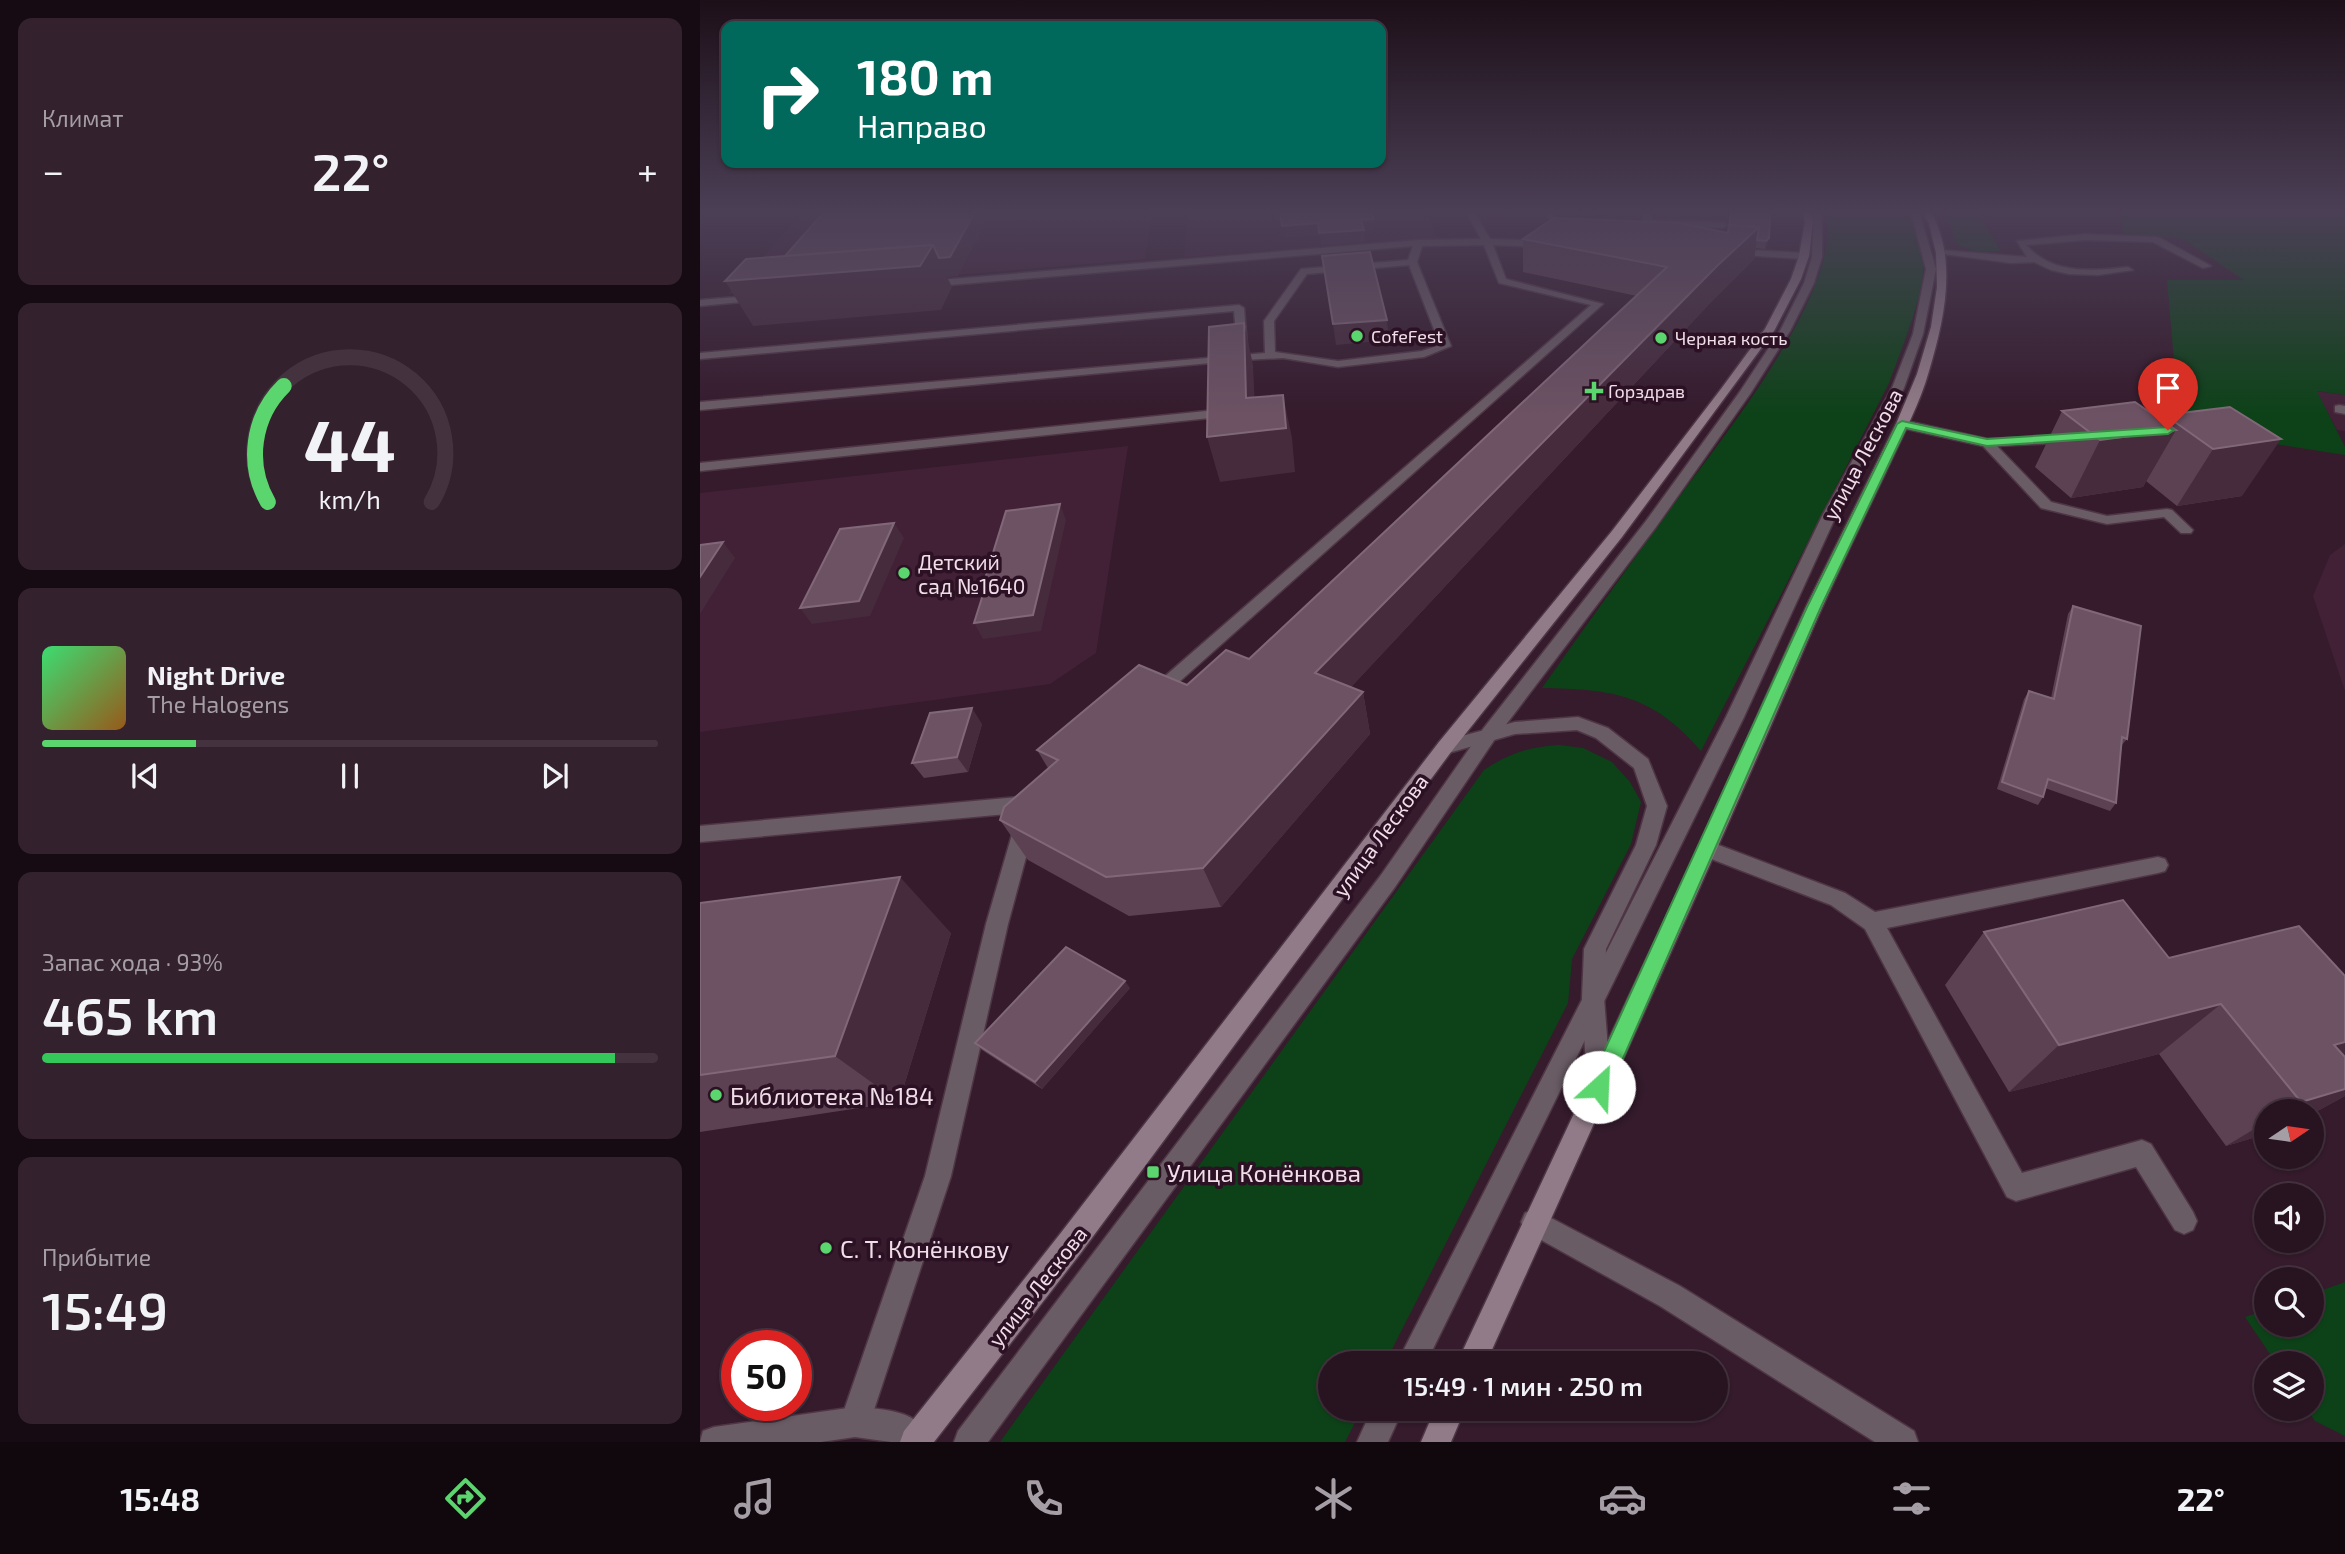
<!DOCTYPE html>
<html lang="ru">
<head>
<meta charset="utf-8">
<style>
	:root { --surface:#281421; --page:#34212e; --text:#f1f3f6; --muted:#a59ea5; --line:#44333f; --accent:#5bd56d }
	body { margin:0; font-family:"Exo 2",sans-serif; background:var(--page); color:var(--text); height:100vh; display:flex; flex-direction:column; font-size:26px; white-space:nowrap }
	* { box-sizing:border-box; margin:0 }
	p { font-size:23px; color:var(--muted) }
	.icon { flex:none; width:38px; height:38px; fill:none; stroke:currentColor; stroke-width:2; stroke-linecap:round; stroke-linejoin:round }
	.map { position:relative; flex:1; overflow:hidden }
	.details { display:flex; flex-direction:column; gap:18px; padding:18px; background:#160b12; width:700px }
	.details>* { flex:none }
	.top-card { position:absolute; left:21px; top:21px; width:665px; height:147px; border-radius:14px; box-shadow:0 2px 5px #0004,0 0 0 2px var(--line); background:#00695c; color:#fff; overflow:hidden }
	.needle { width:46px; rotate:77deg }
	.tools { position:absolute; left:1554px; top:1099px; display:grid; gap:14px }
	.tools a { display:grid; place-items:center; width:70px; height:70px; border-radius:50%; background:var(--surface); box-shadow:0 2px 5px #0004,0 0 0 2px var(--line); font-size:35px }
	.speed { position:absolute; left:21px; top:1330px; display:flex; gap:14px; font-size:35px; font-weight:700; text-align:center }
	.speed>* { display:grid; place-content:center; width:91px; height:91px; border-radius:50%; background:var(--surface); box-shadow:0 2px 5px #0004,0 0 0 2px var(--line); line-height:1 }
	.speed .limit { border:10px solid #d22; background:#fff; color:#111 }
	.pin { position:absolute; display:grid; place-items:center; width:60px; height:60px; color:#fff; margin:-72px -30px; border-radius:50% 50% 50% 0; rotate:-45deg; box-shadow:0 0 7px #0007 }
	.pin .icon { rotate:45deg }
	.me { position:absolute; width:77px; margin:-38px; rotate:25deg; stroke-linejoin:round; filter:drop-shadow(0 0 5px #0008) }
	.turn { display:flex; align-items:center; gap:24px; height:147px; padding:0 21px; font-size:32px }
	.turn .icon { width:91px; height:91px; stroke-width:2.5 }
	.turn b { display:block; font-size:49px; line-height:60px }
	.big { font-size:52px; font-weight:600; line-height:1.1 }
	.details .card { flex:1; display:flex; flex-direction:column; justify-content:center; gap:10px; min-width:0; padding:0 24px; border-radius:14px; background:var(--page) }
	.details .dial { align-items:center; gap:0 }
	.dial svg { height:182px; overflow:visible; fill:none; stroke:var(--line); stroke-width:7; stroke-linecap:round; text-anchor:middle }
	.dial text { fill:var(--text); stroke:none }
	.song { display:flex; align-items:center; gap:21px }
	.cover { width:84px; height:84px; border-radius:10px; background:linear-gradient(135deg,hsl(140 70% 55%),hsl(30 70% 35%)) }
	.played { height:7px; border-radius:4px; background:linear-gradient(90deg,var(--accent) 25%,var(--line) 25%) }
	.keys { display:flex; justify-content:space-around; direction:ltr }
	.heat { display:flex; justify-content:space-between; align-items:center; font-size:38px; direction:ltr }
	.charge { height:10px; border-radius:5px; background:linear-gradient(90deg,#34c759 93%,var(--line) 0) }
	.trip { position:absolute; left:618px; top:1351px; width:410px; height:70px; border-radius:35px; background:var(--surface); box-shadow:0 2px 5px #0004,0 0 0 2px var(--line); font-weight:600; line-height:70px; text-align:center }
	.tab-bar { display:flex; height:112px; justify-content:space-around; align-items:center; background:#10080d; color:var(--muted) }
	.tab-bar .icon { width:49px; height:49px }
	.tab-bar .on { color:var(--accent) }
	.tab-bar b { font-size:32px; color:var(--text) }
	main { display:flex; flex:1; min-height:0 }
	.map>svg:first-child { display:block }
	.built { fill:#422137 }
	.green { fill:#0d4218 }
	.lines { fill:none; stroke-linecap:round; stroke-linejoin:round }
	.service-casing { stroke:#4f3646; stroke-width:3 }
	.minor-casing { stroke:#4f3646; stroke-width:3 }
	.tertiary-casing { stroke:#4f3646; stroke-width:3 }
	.secondary-casing { stroke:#4f3646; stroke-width:3 }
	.service { fill:#6a5c65; fill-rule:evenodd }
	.minor { fill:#6a5c65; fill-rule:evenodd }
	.tertiary { fill:#6a5c65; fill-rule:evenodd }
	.secondary { fill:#917b88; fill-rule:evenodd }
	.wall { fill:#5c4152 }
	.shaded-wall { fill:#462b3c }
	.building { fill:#6c5263; stroke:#816878; stroke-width:2 }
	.route { fill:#5bd56d; stroke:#3b8a47; stroke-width:2 }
	.poi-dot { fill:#5bd56d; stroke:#2b1123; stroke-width:2.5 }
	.labels { text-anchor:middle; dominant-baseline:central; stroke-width:7; stroke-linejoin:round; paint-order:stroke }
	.far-poi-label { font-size:18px; fill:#f0dee9; stroke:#2b1123; text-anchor:start }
	.street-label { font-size:21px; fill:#f0dee9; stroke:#2b1123 }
	.poi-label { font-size:21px; fill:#f0dee9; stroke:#2b1123; text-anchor:start }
	.near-poi-label { font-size:24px; fill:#f0dee9; stroke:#2b1123; text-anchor:start }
</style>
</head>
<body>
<main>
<section class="details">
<div class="card"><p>Климат</p>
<div class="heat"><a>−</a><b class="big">22°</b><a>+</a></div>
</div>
<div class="card dial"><svg viewBox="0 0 100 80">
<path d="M14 69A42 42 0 1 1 86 69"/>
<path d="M14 69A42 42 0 0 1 21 18" stroke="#5bd56d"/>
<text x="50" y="56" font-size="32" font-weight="700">44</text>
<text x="50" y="72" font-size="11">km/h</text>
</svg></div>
<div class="card">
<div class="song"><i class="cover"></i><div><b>Night Drive</b><p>The Halogens</p></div></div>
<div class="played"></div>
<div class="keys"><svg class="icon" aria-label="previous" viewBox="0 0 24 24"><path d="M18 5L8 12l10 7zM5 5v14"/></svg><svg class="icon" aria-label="pause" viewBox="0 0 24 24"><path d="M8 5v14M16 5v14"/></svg><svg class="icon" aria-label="next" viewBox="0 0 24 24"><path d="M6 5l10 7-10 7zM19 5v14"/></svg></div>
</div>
<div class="card"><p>Запас хода · 93%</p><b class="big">465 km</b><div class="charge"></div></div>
<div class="card"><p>Прибытие</p><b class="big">15:49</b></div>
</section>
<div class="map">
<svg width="1645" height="1442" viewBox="0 0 1645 1442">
	<rect width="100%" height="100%" fill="#351b2c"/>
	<g class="built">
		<path d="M 104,212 L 452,212 L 445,259 L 28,294 Z"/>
		<path d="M 488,212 L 726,212 L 737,238 L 484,257 Z"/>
		<path d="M 1616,391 L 1645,395 L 1645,431 L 1637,430 Z"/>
		<path d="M 428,446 L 396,653 L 350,684 L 0,732 L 0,493 Z"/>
		<path d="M 1645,544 L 1645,691 L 1613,596 L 1630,555 Z"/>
	</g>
	<g class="green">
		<path d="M 1127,212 L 1209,212 C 1216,229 1221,247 1223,266 C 1225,292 1199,356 1189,383 L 1001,751 C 953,695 913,689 842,688 C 885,627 928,567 972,507 C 1019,441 1142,294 1127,212 Z"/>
		<path d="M 1246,212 L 1277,212 L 1301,251 L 1274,251 L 1257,245 Z"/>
		<path d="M 1424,212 L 1645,212 L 1645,395 L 1617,391 L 1645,447 L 1645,455 L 1480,429 L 1467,280 L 1544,280 L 1483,239 L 1423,233 L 1421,218 Z"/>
		<path d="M 859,745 L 883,748 L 912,762 L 930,782 L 941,802 L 931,844 L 872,959 L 868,1003 L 685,1363 L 630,1363 L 630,1409 L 662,1409 L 645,1442 L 300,1442 L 784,770 C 809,753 829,747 859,745 Z"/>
		<path d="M 1645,1282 L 1645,1436 L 1615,1421 L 1607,1409 L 1612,1409 L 1612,1363 L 1576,1363 L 1545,1317 L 1566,1310 L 1566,1325 L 1612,1325 L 1612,1294 Z"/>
	</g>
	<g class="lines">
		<g class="service-casing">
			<g id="service">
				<path d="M 766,212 L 774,212 L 790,239 L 845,241 L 849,244 L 845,247 L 793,245 L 806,279 L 903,304 L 460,699 L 454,701 L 445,695 L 448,691 L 891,305 L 799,283 L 784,245 L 722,246 L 717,262 L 751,346 L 724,357 L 638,367 L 583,358 L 543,360 L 0,410 L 0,402 L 565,353 L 564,321 L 601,269 L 708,260 L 713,246 L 227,287 L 222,284 L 227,281 L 718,240 L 781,239 ZM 709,265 L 740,345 L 722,351 L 638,361 L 575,352 L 574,321 L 607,274 Z"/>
				<path d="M 844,212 L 852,212 L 870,239 L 864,239 Z"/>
				<path d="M 904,212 L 885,215 L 881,213 L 882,212 Z"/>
				<path d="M 943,212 L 951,212 L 951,220 L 1023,222 L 1027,225 L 1023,228 L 951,225 L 950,244 L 946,247 L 942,244 Z"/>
				<path d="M 1114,212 L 1122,212 L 1122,257 L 1114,283 L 1090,331 L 1050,394 L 956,527 L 795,739 L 695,887 L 288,1442 L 254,1442 L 258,1431 L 681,875 L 783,729 L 946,521 L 1039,393 L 1080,331 L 1104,283 L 1112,257 Z"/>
				<path d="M 1211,212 L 1219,212 L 1236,269 L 1223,334 L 1204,388 L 1136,516 L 1044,717 L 726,1363 L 697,1363 L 1026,717 L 1122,516 L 1192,388 L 1213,334 L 1226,269 Z"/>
				<path d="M 1385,234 L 1458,237 L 1511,266 L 1503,268 L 1453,242 L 1385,240 L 1326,245 C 1353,275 1392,271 1428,267 L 1433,270 L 1398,275 L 1369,274 L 1351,270 L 1334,262 L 1311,263 L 1236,253 L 1240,250 L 1327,257 L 1317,241 Z"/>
				<path d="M 1031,249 L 1104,253 L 1109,256 L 1104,259 L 1028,254 L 1027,252 Z"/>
				<path d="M 59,295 L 62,296 L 62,300 L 0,306 L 0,300 Z"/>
				<path d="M 539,305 L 544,308 L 547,345 L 542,348 L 537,345 L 534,311 L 0,359 L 0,353 Z"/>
				<path d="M 1639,405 L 1645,406 L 1645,414 L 1635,412 L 1635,406 Z"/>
				<path d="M 506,411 L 510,412 L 510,418 L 0,471 L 0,463 Z"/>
				<path d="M 1202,420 L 1287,439 L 1377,435 L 1379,438 L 1373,442 L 1297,446 L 1351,502 L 1407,516 L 1467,509 L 1472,510 L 1493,530 L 1491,533 L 1481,533 L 1464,517 L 1407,524 L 1341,508 L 1283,446 L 1198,427 L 1198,421 Z"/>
				<path d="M 328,796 L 335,799 L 338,804 L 335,809 L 328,812 L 0,842 L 0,826 Z"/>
				<path d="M 325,816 L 332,818 L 335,824 L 308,924 L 251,1176 L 170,1422 L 166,1433 L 155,1437 L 144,1433 L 140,1422 L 225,1176 L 286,924 L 315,824 L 318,818 Z"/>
				<path d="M 1008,841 L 1145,893 L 1175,912 L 1458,857 L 1465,859 L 1468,865 L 1465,871 L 1458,873 L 1187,928 L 1322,1173 L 1442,1140 L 1451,1144 L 1493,1212 L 1497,1221 L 1493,1230 L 1484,1234 L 1475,1230 L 1436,1167 L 1316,1201 L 1307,1197 L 1165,929 L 1131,905 L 1001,855 L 998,849 L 1001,843 Z"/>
				<path d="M 672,1409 L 703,1409 L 688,1442 L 657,1442 Z"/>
			</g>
		</g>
		<g class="minor-casing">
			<path id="minor" d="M 155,1407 C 182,1409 223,1410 231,1442 L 191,1442 L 155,1437 L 121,1442 L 0,1442 L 3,1431 L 14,1427 Z"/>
		</g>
		<g class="tertiary-casing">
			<g id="tertiary">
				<path d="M 878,717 L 908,728 L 948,759 L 967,806 L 956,845 L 906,949 L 904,998 L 911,1087 L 908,1096 L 899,1099 L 890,1096 L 887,1087 L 882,998 L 884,949 L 936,845 L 947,806 L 934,768 L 896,738 L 877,730 L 815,734 L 745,754 L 739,752 L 736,747 L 739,742 L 815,722 Z"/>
				<path d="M 834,1209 L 980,1286 L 1214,1431 L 1218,1442 L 1175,1442 L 960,1306 L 825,1231 L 821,1222 L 825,1213 Z"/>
			</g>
		</g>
		<g class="secondary-casing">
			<g id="secondary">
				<path d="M 1103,212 L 1111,212 L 1113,222 L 1109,256 L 1101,279 L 1074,331 L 922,537 L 751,752 L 380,1254 L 234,1442 L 200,1442 L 204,1431 L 360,1234 L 739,742 L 912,531 L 1021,389 L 1065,329 L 1091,279 L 1099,256 L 1105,222 Z"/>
				<path d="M 1223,212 L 1231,212 C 1258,260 1244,321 1229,371 C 1220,403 1204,433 1190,463 C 1164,518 1137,573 1113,628 C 1007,875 896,1119 786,1363 L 757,1363 L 998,849 L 1106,607 L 1196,424 L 1217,374 L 1231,327 L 1237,287 L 1236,253 L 1229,223 Z"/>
				<path d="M 735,1409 L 765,1409 L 751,1442 L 721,1442 Z"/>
			</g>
		</g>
		<use href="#service" class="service"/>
		<use href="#minor" class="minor"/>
		<use href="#tertiary" class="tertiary"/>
		<use href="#secondary" class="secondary"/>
	</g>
	<g class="wall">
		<path d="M 1070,212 L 1067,246 L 1065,249 L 1056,248 L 1054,259 L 1012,301 L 651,687 L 663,692 L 670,734 L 521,907 L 429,916 L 328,860 L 300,820 L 348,768 L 337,750 L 549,659 L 937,296 L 823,272 L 823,239 L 1028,232 Z"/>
		<path d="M 1530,407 L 1542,496 L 1477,506 L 1446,481 L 1443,487 L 1371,498 L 1335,467 L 1362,411 L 1462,421 L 1465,415 Z"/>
		<path d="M 1373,606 L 1427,739 L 1421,746 L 1416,803 L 1410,811 L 1345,788 L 1343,797 L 1338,805 L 1297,789 L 1324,699 L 1329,691 L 1351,698 L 1368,614 Z"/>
		<path d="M 282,724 L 268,772 L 224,778 L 212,763 Z"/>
		<path d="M 0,903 L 251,933 L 199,1102 L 0,1132 Z"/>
		<path d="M 1284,932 L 1469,958 L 1645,1096 L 1612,1114 L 1612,1111 L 1566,1111 L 1566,1134 L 1526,1146 L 1459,1054 L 1309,1092 L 1245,985 Z"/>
		<path d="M 430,988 L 342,1089 L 282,1050 L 275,1043 Z"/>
	</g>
	<g class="shaded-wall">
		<path d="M 275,212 L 291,212 L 258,276 L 247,277 L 252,287 L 241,310 L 53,326 L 25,281 L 233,245 Z"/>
		<path d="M 788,212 L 823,212 L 823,214 L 788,217 Z"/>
		<path d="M 674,219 L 675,231 L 664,232 L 665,242 L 621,245 L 620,235 L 585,238 L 582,226 Z"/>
		<path d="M 1059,227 L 1054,259 L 1012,301 L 625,715 L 615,673 L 1017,266 Z"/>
		<path d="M 1069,238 L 1067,246 L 1065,249 L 1066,241 Z"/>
		<path d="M 687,320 L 689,340 L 636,345 L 633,324 Z"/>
		<path d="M 544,323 L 553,365 L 556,431 L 583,395 L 592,438 L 595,472 L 520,482 L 507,437 L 546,398 Z"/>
		<path d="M 1476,430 L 1443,487 L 1371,498 L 1400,440 Z"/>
		<path d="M 1581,439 L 1542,496 L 1477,506 L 1513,449 Z"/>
		<path d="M 360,504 L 366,520 L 341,631 L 283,639 L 274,623 Z"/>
		<path d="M 194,523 L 204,538 L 170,616 L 112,624 L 100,608 Z"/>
		<path d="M 23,542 L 35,558 L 0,614 L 0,577 Z"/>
		<path d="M 663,692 L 670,734 L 521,907 L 503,868 Z"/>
		<path d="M 272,708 L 282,724 L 268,772 L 257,757 Z"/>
		<path d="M 200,877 L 251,933 L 199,1102 L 135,1056 Z"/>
		<path d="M 425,981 L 430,988 L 342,1089 L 335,1082 Z"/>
		<path d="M 1521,1004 L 1459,1054 L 1309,1092 L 1359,1045 Z"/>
		<path d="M 1645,1042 L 1645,1059 L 1634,1045 Z"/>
		<path d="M 1645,1089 L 1645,1096 L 1612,1114 L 1612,1111 L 1585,1111 L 1601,1102 Z"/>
		<path d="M 1566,1122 L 1566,1134 L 1526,1146 Z"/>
	</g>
	<g class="building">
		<path d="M 124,212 L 275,212 L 250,257 L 239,258 L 233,245 L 85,256 Z"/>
		<path d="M 580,212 L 671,212 L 674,219 L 661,220 L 664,230 L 619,233 L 618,223 L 582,226 Z"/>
		<path d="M 1031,212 L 1070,212 L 1069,238 L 1066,241 L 1057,240 L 1059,227 L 1029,225 L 1029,228 Z"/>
		<path d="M 854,218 L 979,223 L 1028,233 L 1029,225 L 1059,227 L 1017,266 L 615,673 L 663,692 L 503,868 L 406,877 L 300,820 L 304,807 L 358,760 L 337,750 L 439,665 L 487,685 L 526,650 L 549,659 L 967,267 L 823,239 Z"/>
		<path d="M 233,245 L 220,266 L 25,281 L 46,259 Z"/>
		<path d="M 670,252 L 687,320 L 633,324 L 622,256 Z"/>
		<path d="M 544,323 L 546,398 L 583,395 L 586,428 L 507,437 L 509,327 Z"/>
		<path d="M 1435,402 L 1476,430 L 1400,440 L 1362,411 Z"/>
		<path d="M 1530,407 L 1581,439 L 1513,449 L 1465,415 Z"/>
		<path d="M 360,504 L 333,615 L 274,623 L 286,585 L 283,585 L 306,511 Z"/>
		<path d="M 194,523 L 159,601 L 100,608 L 140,529 Z"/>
		<path d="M 23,542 L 0,577 L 0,545 Z"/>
		<path d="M 1373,606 L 1441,626 L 1427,739 L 1422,737 L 1416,803 L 1348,779 L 1343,797 L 1302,782 L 1329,691 L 1354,699 Z"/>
		<path d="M 272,708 L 257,757 L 212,763 L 230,713 Z"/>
		<path d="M 200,877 L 135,1056 L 0,1075 L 0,903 Z"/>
		<path d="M 1423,900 L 1469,958 L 1599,926 L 1645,976 L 1645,1042 L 1634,1045 L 1645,1057 L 1645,1089 L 1601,1102 L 1521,1004 L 1359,1045 L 1284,932 Z"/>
		<path d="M 366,947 L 425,981 L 335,1082 L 275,1043 Z"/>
	</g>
	<linearGradient id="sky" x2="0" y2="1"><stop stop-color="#1d0f18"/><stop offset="0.51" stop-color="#4b3f56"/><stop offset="1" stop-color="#4b3f56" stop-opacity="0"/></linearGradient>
	<rect width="1645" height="414" fill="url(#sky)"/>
	<path class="route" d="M 1202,421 L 1287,439 L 1468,427 L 1474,430 L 1468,434 L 1287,446 L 1206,428 L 1121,607 L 907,1095 L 899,1098 L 891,1095 L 888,1087 L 891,1080 L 1107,607 L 1197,424 Z"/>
	<g class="poi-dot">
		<circle cx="657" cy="336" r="7"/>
		<circle cx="961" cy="338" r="7"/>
		<path d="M890.5 380.5h7v7h7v7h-7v7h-7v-7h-7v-7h7z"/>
		<circle cx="204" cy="573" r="7"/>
		<circle cx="16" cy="1095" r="7"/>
		<rect x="446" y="1165" width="14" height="14" rx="3.5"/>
		<circle cx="126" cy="1248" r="7"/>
	</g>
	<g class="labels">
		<g class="far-poi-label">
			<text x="671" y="336">CofeFest</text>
			<text x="975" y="338">Черная кость</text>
			<text x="908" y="391">Горздрав</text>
		</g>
		<g class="street-label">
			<text transform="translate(1162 454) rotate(-62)">улица Лескова</text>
			<text transform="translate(680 835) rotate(-54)">улица Лескова</text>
			<text transform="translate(337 1286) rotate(-52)">улица Лескова</text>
		</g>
		<g class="poi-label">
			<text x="218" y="561">Детский<tspan x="218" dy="24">сад №1640</tspan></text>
		</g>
		<g class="near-poi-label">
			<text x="30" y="1095">Библиотека №184</text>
			<text x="467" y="1172">Улица Конёнкова</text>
			<text x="140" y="1248">С. Т. Конёнкову</text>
		</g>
	</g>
</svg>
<div class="tools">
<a><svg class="needle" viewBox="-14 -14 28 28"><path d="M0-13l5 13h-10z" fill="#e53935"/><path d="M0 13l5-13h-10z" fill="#a59ea5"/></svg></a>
<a><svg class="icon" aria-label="sound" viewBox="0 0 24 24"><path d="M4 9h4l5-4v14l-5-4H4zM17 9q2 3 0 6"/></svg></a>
<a><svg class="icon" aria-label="search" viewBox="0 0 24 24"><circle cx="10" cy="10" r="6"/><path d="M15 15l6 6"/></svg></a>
<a><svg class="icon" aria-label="layers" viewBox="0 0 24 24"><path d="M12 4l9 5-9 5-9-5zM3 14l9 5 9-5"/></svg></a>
</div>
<div class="speed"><div class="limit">50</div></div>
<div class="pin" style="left:1468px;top:430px;background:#d93025"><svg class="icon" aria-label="arrive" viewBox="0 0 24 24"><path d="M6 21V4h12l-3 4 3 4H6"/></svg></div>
<svg class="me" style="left:899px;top:1087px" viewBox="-20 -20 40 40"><circle r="19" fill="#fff"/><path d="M0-13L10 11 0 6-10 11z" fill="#5bd56d"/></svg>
<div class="trip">15:49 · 1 мин · 250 m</div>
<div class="top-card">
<div class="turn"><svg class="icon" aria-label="right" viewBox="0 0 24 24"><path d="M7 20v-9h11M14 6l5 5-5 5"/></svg><div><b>180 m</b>Направо</div></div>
</div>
</div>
</main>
<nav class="tab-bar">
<b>15:48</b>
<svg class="icon on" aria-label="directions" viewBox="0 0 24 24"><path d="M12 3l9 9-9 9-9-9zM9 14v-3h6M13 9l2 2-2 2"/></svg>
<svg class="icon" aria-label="music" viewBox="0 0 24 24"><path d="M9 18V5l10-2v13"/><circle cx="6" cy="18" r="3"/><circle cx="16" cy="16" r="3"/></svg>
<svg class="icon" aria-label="phone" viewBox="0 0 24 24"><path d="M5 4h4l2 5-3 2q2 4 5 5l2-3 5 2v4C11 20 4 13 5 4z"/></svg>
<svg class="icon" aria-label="climate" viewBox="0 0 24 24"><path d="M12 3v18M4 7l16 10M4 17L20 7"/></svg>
<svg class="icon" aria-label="car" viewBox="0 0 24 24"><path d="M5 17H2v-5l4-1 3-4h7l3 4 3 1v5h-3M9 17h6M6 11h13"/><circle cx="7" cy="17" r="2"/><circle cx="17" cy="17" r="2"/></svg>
<svg class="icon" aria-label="filters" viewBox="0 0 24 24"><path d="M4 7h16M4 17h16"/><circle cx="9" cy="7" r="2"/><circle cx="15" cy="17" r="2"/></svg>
<b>22°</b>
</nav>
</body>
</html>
